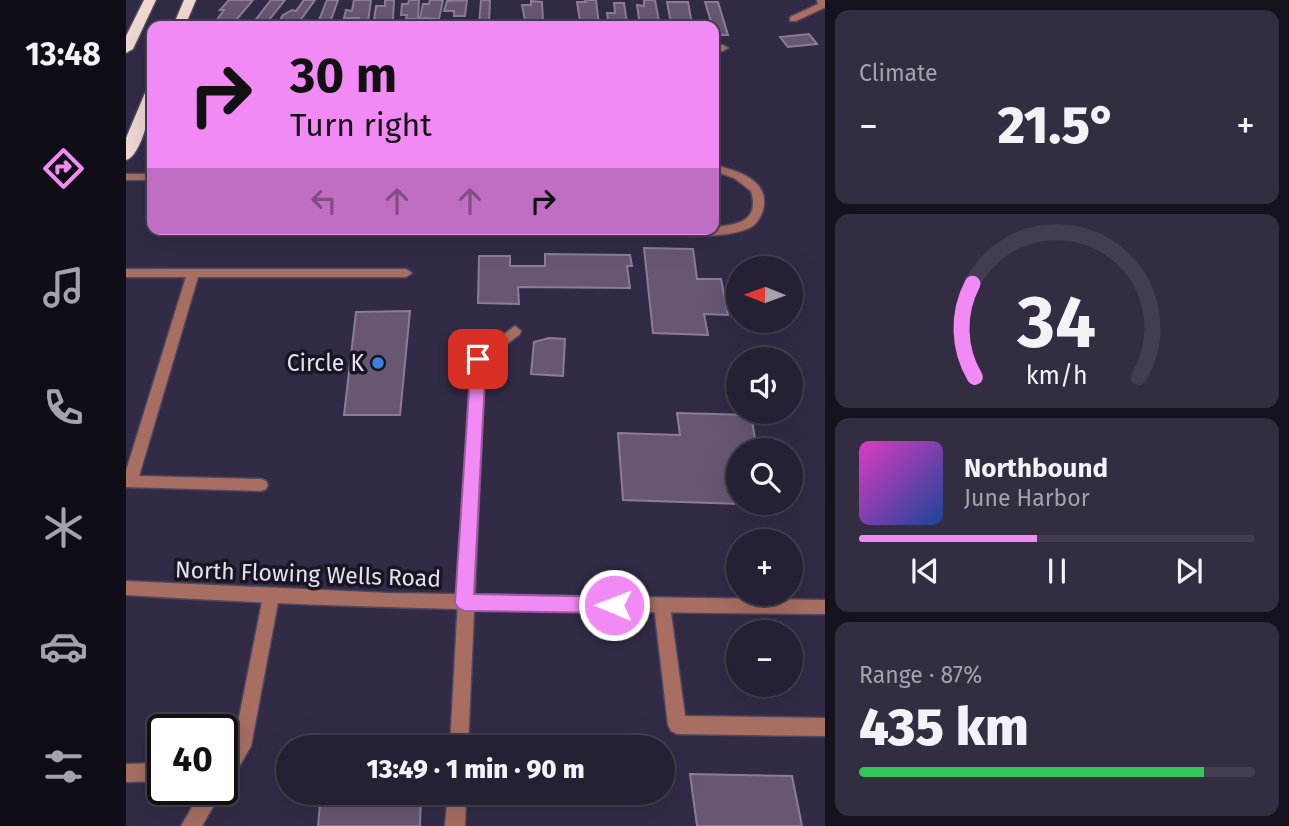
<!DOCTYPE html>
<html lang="en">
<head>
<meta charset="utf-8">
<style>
	:root { --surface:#262034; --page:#322d40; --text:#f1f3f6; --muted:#a4a3ac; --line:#423e4f; --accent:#f18af4 }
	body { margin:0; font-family:"Fira Sans",sans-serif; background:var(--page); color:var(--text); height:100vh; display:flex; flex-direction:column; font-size:26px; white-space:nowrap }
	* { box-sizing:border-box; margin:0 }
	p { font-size:23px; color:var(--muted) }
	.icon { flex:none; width:38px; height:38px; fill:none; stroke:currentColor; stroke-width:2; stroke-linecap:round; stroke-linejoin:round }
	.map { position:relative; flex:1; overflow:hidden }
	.side { display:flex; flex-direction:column; gap:10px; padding:10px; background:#15121d; width:464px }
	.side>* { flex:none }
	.guide { position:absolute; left:21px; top:21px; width:572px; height:214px; border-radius:14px; box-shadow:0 7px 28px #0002,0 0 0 2px var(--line); background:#f18af4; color:#111; overflow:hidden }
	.needle { width:46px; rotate:271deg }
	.controls { position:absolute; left:600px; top:256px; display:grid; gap:14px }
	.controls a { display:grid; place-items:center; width:77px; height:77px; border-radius:50%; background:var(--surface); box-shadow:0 7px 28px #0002,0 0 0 2px var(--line); font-size:35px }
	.speed { position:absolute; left:21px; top:714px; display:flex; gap:14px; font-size:35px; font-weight:700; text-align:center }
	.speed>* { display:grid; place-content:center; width:91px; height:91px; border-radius:50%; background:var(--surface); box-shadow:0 7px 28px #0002,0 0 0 2px var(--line); line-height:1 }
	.speed .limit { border:4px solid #111; border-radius:10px; background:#fff; color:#111 }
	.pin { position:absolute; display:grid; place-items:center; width:60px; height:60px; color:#fff; margin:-30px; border-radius:14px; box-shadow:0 4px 10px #0006 }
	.me { position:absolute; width:77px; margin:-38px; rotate:271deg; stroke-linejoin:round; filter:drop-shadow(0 0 5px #0008) }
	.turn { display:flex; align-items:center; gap:24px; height:147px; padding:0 28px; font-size:32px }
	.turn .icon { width:91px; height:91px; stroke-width:2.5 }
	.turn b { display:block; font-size:49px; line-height:60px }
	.lanes { display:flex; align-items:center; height:66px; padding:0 28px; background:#0003; justify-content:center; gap:35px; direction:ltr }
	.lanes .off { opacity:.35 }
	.big { font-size:52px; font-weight:800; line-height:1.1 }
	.side .card { flex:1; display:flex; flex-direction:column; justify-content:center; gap:10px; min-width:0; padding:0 24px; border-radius:14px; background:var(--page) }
	.side .dial { align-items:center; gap:0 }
	.dial svg { height:182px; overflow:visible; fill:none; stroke:var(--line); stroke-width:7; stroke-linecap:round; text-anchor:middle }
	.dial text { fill:var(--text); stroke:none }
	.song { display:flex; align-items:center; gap:21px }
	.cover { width:84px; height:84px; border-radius:10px; background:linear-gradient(135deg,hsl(310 70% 55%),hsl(220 70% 35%)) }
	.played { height:7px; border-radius:4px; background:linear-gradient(90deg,var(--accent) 45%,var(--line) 45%) }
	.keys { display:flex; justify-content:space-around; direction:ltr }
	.heat { display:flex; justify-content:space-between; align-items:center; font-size:38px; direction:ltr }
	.charge { height:10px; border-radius:5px; background:linear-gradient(90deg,#34c759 87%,var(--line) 0) }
	.trip { position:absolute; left:150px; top:735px; width:399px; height:70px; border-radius:35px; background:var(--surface); box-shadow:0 7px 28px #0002,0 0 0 2px var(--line); font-weight:800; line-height:70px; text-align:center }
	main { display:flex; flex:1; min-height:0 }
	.tabs { display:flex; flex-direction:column; width:126px; justify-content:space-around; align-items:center; background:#0f0d15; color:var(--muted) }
	.tabs .icon { width:49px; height:49px }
	.tabs .selected { color:var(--accent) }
	.tabs b { font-size:32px; color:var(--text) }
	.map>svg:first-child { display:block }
	.building { fill:#675773; stroke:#8c7c99; stroke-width:2 }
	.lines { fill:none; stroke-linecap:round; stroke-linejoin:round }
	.service-casing { stroke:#4f4862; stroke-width:3 }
	.tertiary-casing { stroke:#4f4862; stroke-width:3 }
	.trunk-casing { stroke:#4f4862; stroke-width:3 }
	.service { fill:#a86e62; fill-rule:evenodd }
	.tertiary { fill:#a86e62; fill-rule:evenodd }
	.trunk { fill:#efd7d2; fill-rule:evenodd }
	.route { fill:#f18af4; stroke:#9d5a9f; stroke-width:2 }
	.shop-dot { fill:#3f7fe0; stroke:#191622; stroke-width:2.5 }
	.labels { text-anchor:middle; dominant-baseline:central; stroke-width:7; stroke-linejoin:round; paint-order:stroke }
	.poi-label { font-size:23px; fill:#e5e1f2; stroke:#191622; text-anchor:end }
	.street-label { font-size:23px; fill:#e5e1f2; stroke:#191622 }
</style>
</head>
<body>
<main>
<nav class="tabs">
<b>13:48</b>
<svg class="icon selected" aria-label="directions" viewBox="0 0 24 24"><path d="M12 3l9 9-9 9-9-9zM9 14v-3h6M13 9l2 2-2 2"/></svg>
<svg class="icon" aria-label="music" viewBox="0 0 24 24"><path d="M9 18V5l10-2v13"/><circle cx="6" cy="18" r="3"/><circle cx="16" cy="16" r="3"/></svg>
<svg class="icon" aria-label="phone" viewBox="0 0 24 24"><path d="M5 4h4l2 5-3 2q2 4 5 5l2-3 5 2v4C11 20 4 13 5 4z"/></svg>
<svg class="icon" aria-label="climate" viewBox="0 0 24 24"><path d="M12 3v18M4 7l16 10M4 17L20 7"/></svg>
<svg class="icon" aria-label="car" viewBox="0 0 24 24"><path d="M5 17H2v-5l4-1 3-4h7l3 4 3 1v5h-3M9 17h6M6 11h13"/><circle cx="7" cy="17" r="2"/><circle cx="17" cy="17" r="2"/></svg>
<svg class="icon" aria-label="filters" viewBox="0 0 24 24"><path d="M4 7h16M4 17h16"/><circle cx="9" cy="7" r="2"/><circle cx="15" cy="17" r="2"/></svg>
</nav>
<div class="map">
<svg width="700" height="826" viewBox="0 0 700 826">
	<rect width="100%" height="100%" fill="#322b46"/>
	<g class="building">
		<path d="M 103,0 L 127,0 L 106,25 L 95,24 L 92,18 L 98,10 L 94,10 Z"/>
		<path d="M 145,0 L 159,0 L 139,25 L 127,23 Z"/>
		<path d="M 178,0 L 189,0 L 173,22 L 157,21 L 155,18 L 157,15 L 166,10 L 170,11 Z"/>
		<path d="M 201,0 L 212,0 L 203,26 L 191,25 Z"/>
		<path d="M 228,0 L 245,0 L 242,22 L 233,22 L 233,18 L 218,18 L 220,10 L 226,11 Z"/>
		<path d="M 259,0 L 268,0 L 267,20 L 248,20 L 250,6 L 259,6 Z"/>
		<path d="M 283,0 L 293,0 L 292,19 L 280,19 L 281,15 L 275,15 L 276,4 L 282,4 Z"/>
		<path d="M 304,0 L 317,0 L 313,19 L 294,18 L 297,4 L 303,4 Z"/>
		<path d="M 341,0 L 339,16 L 328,16 L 328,11 L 318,11 L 321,1 Z"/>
		<path d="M 355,0 L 364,0 L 363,24 L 353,24 Z"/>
		<path d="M 459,0 L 470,0 L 473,25 L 454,22 L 451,2 L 460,2 Z"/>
		<path d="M 518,0 L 529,0 L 534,26 L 514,26 L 511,5 L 518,6 Z"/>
		<path d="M 405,1 L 416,2 L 417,22 L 399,20 L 396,5 L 405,5 Z"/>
		<path d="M 541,2 L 562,2 L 566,24 L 545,23 Z"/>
		<path d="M 579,2 L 592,2 L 602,35 L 589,35 Z"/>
		<path d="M 488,3 L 498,3 L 501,23 L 482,21 L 481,13 L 489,13 Z"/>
		<path d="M 683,34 L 691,44 L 662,47 L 654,37 Z"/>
		<path d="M 518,248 L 567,249 L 571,279 L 595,279 L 602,315 L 578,314 L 582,335 L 527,333 Z"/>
		<path d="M 419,254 L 504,255 L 506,266 L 501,266 L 504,288 L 392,287 L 393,304 L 352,303 L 353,256 L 384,256 L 384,266 L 419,266 Z"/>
		<path d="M 284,311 L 274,415 L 218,415 L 230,312 Z"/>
		<path d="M 423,338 L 439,339 L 437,376 L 405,374 L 408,342 Z"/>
		<path d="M 551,413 L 625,415 L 631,450 L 612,450 L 612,502 L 642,502 L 642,505 L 497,500 L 492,433 L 554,435 Z"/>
		<path d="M 564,774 L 666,776 L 676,826 L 571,826 Z"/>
		<path d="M 195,793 L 295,793 L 294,826 L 192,826 Z"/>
	</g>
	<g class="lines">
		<g class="service-casing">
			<g id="service">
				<path d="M 691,0 L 700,0 L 700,7 L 670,21 L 664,21 L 664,17 L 692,4 Z"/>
				<path d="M 588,45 L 597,45 L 602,48 L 597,51 L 588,51 Z"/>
				<path d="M 588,165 C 610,170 645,180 637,210 C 635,216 631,224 625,227 C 603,239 551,237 528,232 L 526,229 L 588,229 L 588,227 C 612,225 634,221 625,191 L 608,178 L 588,171 Z"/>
				<rect x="0" y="174" width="26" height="6"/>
				<path d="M 0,269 L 280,269 L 286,273 L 280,277 L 72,277 L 13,476 L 135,479 L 140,481 L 142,485 L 140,489 L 135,491 L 0,487 L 0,471 L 60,277 L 0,277 Z"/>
				<path d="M 389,326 L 395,331 L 394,334 L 359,361 L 342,747 L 324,747 L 345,359 Z"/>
				<path d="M 145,590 L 151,592 L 153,597 L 125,746 L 103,784 L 96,786 L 96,760 L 108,743 L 137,597 L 139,592 Z"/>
				<path d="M 536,599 L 542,601 L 544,606 L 559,716 L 700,718 L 700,736 L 551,734 L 545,731 L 542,725 L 528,606 L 530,601 Z"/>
				<path d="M 37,763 L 37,781 L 0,782 L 0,764 Z"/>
				<path d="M 96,786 L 97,789 L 76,826 L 55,826 L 77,789 L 96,789 Z"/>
				<path d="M 322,793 L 340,793 L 339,826 L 319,826 Z"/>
			</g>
		</g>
		<g class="tertiary-casing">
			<path id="tertiary" d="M 0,581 L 262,593 L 700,600 L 700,614 C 466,612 233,610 0,595 Z"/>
		</g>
		<g class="trunk-casing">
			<g id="trunk">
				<path d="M 18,0 L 30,0 L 7,49 L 0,53 L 0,36 Z"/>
				<path d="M 58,0 L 70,0 L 59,26 L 47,26 Z"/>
				<path d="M 26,89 C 27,104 16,156 0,160 L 0,138 L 19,93 Z"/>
			</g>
		</g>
		<use href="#service" class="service"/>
		<use href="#tertiary" class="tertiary"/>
		<use href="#trunk" class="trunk"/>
	</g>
	<path class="route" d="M 352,354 L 360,359 L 348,594 L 488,597 L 494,599 L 497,605 L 494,611 L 488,613 L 338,611 L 332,608 L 329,603 L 345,359 Z"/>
	<circle class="shop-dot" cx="252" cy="363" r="7"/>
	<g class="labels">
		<g class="poi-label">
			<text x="238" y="363">Circle K</text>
		</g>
		<g class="street-label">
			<text transform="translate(182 574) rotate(2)">North Flowing Wells Road</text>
		</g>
	</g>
</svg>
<div class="controls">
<a><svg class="needle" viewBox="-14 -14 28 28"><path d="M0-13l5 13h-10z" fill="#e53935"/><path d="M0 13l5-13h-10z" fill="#a4a3ac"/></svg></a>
<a><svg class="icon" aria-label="sound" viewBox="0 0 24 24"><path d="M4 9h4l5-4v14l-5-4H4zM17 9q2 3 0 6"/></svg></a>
<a><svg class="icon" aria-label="search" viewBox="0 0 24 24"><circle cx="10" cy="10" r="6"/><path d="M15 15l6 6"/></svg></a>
<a>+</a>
<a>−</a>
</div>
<div class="speed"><div class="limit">40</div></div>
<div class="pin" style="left:352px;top:359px;background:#d93025"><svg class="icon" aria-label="arrive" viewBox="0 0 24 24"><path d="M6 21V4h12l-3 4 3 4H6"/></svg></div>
<svg class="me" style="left:488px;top:605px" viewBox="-20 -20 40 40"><circle r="17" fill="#f18af4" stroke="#fff" stroke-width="3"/><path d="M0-11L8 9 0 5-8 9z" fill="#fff"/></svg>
<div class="trip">13:49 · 1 min · 90 m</div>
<div class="guide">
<div class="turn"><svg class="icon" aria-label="right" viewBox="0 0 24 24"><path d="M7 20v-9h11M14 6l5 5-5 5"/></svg><div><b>30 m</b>Turn right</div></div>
<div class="lanes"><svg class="icon off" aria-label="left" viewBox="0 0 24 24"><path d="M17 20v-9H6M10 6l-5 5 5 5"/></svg><svg class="icon off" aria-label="ahead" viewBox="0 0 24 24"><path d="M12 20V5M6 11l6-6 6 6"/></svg><svg class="icon off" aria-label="ahead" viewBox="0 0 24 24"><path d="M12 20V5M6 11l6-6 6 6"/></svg><svg class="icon" aria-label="right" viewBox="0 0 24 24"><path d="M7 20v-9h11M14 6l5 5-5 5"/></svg></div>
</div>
</div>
<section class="side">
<div class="card"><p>Climate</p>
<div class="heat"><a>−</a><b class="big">21.5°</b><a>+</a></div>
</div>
<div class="card dial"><svg viewBox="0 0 100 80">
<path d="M14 69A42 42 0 1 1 86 69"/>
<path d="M14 69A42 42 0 0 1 13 28" stroke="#f18af4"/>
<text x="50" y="56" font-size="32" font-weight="700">34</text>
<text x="50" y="72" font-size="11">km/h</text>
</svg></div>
<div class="card">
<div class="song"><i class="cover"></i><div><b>Northbound</b><p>June Harbor</p></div></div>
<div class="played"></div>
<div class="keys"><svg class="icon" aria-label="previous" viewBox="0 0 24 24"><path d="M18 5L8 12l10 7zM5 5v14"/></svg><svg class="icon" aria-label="pause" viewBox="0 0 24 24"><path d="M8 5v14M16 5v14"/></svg><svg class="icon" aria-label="next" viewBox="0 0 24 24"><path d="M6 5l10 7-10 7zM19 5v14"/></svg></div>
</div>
<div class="card"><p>Range · 87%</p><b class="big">435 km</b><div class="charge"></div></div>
</section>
</main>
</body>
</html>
